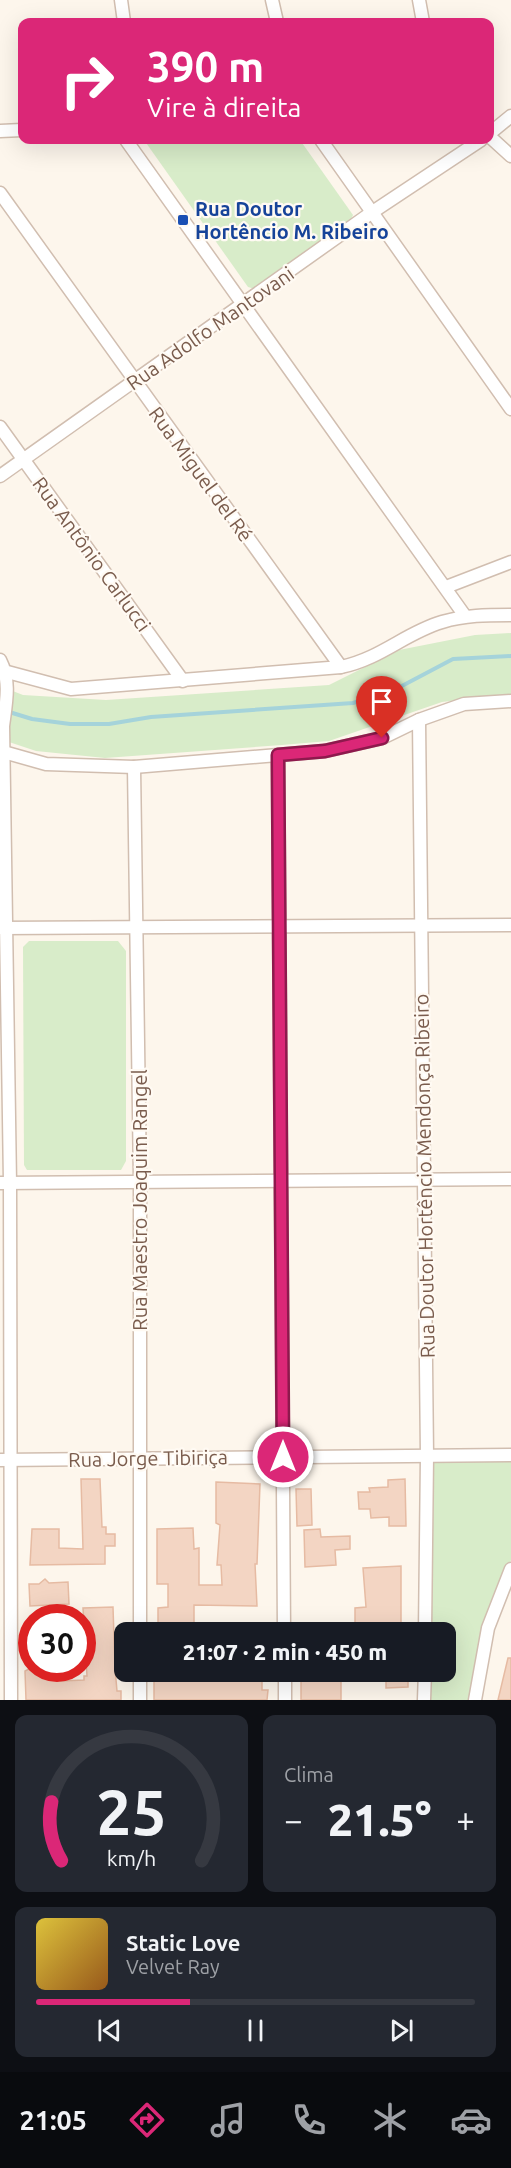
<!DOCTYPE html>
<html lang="pt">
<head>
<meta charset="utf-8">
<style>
	:root { --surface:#171b24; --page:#242831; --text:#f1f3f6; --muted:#9ea1a6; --line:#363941; --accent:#db2777 }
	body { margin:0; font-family:Ubuntu,sans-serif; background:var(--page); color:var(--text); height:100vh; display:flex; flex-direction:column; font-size:22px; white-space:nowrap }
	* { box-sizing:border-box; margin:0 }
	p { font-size:20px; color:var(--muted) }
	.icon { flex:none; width:33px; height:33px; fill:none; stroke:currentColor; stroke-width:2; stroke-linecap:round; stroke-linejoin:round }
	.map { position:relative; height:1700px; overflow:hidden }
	.drawer { display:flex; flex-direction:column; gap:15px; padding:15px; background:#0d0f14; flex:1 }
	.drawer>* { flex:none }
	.guide { position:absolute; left:18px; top:18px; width:476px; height:126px; border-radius:12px; box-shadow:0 6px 24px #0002; background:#db2777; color:#fff; overflow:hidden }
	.speed { position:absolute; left:18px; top:1604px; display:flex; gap:12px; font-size:30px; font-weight:700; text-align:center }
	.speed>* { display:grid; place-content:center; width:78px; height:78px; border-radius:50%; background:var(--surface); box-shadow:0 6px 24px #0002; line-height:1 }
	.speed .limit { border:9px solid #d22; background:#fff; color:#111 }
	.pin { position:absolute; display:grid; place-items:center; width:51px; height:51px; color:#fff; margin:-62px -26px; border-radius:50% 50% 50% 0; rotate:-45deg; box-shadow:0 0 6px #0007 }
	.pin .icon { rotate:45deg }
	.me { position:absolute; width:66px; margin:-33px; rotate:0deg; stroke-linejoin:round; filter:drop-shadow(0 0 4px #0008) }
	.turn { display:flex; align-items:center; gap:21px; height:126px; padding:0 30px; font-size:27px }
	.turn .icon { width:78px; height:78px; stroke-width:2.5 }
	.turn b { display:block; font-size:42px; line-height:51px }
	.big { font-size:45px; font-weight:800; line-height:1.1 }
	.drawer .widget { flex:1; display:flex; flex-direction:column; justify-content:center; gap:9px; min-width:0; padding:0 21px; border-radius:12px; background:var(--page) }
	.drawer .dial { align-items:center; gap:0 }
	.dial svg { height:156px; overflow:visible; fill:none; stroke:var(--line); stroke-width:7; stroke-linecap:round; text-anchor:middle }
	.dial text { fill:var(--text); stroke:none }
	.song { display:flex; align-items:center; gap:18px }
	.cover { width:72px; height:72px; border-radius:9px; background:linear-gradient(135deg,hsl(50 70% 55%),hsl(30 70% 35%)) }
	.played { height:6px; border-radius:3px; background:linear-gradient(90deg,var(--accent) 35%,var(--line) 35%) }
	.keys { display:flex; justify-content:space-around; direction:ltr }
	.heat { display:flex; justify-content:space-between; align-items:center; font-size:33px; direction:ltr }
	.drawer .tiles { flex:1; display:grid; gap:15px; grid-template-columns:1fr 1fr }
	.widget:last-child { grid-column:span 2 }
	.trip { position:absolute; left:114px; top:1622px; width:342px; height:60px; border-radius:12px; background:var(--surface); box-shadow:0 6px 24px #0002; font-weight:800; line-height:60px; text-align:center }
	.tabs { display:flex; height:96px; justify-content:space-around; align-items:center; background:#090b0e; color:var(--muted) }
	.tabs .icon { width:42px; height:42px }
	.tabs .selected { color:var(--accent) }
	.tabs b { font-size:27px; color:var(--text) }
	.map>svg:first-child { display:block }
	.green { fill:#d8ecc9 }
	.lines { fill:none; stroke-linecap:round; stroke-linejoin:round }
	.stream { stroke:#a5d3da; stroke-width:4 }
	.building { fill:#f3d5c3; stroke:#e6bba3; stroke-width:1.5 }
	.minor-casing { stroke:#d1beb0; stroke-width:15 }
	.minor { stroke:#fff; stroke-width:12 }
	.route-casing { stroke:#8e194d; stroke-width:15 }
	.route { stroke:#db2777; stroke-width:10 }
	.transit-dot { fill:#1a4fb4; stroke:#fffaf3; stroke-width:2 }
	.labels { text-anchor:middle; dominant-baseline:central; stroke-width:4.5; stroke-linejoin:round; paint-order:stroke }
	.transit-label { font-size:20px; font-weight:bold; fill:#164399; stroke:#fffaf3; text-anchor:start }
	.street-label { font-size:20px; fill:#7a5c4d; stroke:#fffaf3 }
</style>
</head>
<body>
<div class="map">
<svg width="511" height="1700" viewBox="0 0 511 1700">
	<rect width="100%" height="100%" fill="#fdf6ec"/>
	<g class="green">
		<path d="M 144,140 L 300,140 L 353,215 L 350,222 L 255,289 L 248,287 Z"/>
		<path d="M 511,633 L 511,694 L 442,702 L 329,741 L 282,745 L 105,758 L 36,751 L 0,739 L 0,686 L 23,695 L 106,700 L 329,685 L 399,650 L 475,635 Z"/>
		<path d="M 29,941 L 118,941 L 126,951 L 126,1161 L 121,1170 L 27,1170 L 24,1165 L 23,947 Z"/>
		<path d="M 511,1461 L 511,1560 L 495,1598 L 480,1646 L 470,1700 L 430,1700 L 431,1671 L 446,1671 L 446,1632 L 431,1632 L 434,1462 Z"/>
	</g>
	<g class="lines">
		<path class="stream" d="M 6,711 L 32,719 L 70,724 L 109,724 L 151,717 L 353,703 L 398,688 L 453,659 L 511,656"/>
	</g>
	<g class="building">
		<path d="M 81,1479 L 100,1479 L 102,1527 L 106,1527 L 106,1534 L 115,1534 L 115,1546 L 105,1546 L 105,1564 L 30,1565 L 32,1529 L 59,1529 L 59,1548 L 83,1549 Z"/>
		<path d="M 405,1479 L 406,1526 L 389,1526 L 389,1517 L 371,1518 L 370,1509 L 359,1509 L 358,1492 L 370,1492 L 369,1488 L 388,1487 L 388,1480 Z"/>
		<path d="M 216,1482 L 260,1484 L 257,1564 L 255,1564 L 257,1606 L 194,1605 L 194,1632 L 169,1632 L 169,1624 L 158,1624 L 158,1608 L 168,1607 L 168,1584 L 157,1584 L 157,1529 L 193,1528 L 194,1549 L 199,1548 L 199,1585 L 222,1585 L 221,1565 L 217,1565 L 220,1525 L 216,1523 Z"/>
		<path d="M 296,1489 L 311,1489 L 312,1525 L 297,1526 Z"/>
		<path d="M 320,1529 L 321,1537 L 350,1536 L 350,1549 L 335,1550 L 336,1565 L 305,1567 L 304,1530 Z"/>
		<path d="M 401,1566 L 401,1632 L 355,1632 L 355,1608 L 366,1607 L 363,1568 Z"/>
		<path d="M 45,1579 L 49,1583 L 68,1582 L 69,1604 L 30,1606 L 29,1584 L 39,1584 Z"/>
		<path d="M 113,1607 L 115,1668 L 117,1691 L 121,1691 L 121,1700 L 26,1700 L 25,1671 L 29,1669 L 60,1668 L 61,1681 L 84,1680 L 84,1676 L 87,1676 L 83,1608 Z"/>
		<path d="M 508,1658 L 511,1658 L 511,1700 L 498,1700 Z"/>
		<path d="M 154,1671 L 175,1671 L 175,1676 L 214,1675 L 214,1679 L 243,1679 L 243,1671 L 262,1671 L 262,1690 L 268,1690 L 267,1700 L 154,1700 Z"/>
		<path d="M 310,1671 L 341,1671 L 341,1700 L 301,1700 L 301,1680 L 310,1680 Z"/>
		<path d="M 386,1671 L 395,1671 L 395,1677 L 408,1676 L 408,1687 L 386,1688 Z"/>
	</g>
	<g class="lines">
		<g class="minor-casing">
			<g id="minor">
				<path d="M 121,0 L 124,22"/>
				<path d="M 272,0 L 277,22"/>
				<path d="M 419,0 L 423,22"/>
				<path d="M 0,131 L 22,130"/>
				<path d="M 489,134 L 511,116"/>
				<path d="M 489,136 L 511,156"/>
				<path d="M 126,140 L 465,616"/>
				<path d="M 321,140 L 511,409"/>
				<path d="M 0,193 L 341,667"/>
				<path d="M 0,427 L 183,681"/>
				<path d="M 0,476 L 371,213 L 481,140"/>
				<path d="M 446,587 L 511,562"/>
				<path d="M 0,660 C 11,681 6,703 3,726 L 10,1183 L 11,1700"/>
				<path d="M 0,670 L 71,689 L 341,667 C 382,658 405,633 442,622 C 465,615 487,615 511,615"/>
				<path d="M 419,720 L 427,1456 L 425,1632"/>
				<path d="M 0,751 L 46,764 L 134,767 L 325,751 L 382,738 L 419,720 L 464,704 L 511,701"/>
				<path d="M 278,755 L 284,1632"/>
				<path d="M 134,767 L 140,1181 L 140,1632"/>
				<path d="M 0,928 L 511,925"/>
				<path d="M 0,1183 L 511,1179"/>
				<path d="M 0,1460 L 511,1455"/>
				<path d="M 140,1671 L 140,1700"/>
				<path d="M 285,1671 L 285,1700"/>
				<path d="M 424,1700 L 425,1671"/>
				<path d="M 475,1700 L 488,1628 L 511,1569"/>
			</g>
		</g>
		<use href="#minor" class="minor"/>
	</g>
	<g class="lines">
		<g class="route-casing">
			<path id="route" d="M 283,1457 L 278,755 L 325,751 L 382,738"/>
		</g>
		<use href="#route" class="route"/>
	</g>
	<rect class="transit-dot" x="177" y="214" width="12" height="12" rx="3"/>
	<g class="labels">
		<g class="transit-label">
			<text x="195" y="208">Rua Doutor<tspan x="195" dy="23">Hortêncio M. Ribeiro</tspan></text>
		</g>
		<g class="street-label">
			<text transform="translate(210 328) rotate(-35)">Rua Adolfo Mantovani</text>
			<text transform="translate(201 474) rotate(54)">Rua Miguel del Ré</text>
			<text transform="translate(92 554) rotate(54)">Rua Antônio Carlucci</text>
			<text transform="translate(424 1176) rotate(-91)">Rua Doutor Hortêncio Mendonça Ribeiro</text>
			<text transform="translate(139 1200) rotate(-90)">Rua Maestro Joaquim Rangel</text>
			<text transform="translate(148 1458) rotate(-1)">Rua Jorge Tibiriça</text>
		</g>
	</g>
</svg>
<div class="speed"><div class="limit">30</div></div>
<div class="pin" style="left:382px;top:738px;background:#d93025"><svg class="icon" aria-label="arrive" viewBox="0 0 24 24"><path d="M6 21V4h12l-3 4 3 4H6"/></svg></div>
<svg class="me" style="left:283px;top:1457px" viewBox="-20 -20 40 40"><circle r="17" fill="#db2777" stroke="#fff" stroke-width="3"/><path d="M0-11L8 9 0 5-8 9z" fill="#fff"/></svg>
<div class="trip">21:07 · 2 min · 450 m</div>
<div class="guide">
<div class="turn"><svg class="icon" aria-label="right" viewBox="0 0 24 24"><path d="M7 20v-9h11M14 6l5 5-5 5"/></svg><div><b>390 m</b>Vire à direita</div></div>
</div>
</div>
<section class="drawer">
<div class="tiles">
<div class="widget dial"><svg viewBox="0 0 100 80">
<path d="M14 69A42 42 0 1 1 86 69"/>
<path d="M14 69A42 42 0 0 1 9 39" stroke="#db2777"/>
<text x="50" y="56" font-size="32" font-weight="700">25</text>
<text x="50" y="72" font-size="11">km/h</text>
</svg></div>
<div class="widget"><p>Clima</p>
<div class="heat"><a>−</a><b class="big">21.5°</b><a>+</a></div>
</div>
<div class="widget">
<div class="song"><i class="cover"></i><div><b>Static Love</b><p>Velvet Ray</p></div></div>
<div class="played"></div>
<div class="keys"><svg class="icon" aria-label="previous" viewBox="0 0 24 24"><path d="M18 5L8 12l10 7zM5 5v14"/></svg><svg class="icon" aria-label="pause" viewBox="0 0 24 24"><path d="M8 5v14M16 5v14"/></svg><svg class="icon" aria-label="next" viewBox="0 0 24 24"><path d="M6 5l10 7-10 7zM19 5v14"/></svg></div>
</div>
</div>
</section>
<nav class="tabs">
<b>21:05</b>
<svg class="icon selected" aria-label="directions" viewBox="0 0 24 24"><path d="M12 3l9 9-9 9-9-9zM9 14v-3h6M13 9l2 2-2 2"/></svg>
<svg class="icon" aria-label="music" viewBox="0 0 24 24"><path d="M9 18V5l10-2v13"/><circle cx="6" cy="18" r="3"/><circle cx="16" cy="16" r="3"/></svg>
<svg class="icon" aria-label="phone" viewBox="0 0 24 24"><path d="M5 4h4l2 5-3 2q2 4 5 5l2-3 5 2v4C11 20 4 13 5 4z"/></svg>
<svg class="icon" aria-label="climate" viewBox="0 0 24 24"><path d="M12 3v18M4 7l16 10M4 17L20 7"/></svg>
<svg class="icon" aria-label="car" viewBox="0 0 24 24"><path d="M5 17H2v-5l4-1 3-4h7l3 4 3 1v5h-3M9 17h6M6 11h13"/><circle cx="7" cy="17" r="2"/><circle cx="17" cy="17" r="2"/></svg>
</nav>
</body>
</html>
